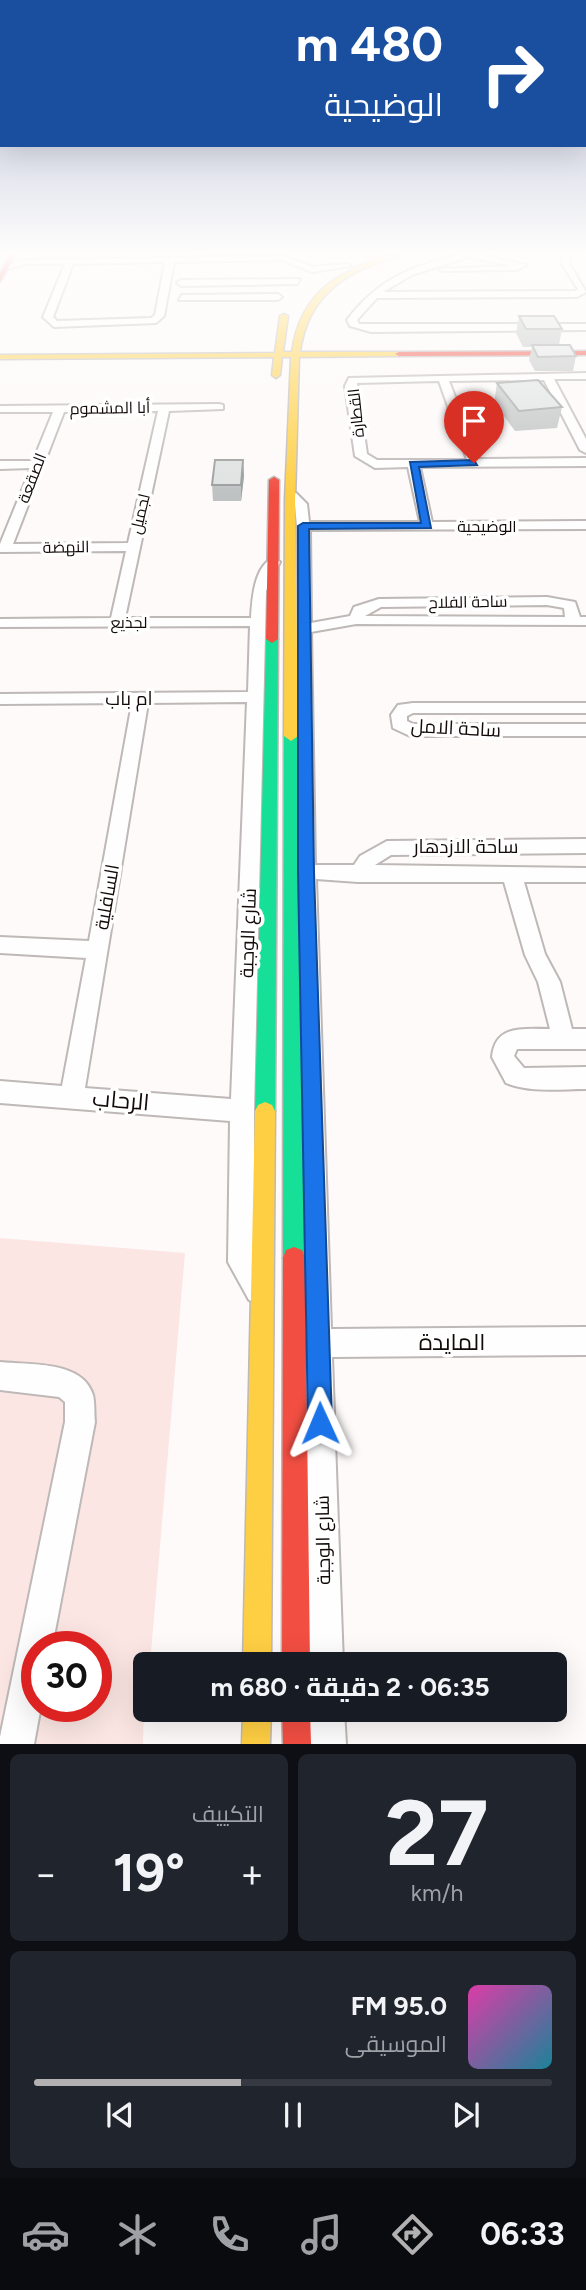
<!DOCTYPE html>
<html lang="ar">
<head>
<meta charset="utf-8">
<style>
	:root { --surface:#171b24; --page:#20242c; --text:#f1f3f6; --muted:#9ea1a6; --line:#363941; --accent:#b2b0b1 }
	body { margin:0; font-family:Figtree,Cairo,sans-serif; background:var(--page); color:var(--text); direction:rtl; height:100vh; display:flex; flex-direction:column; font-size:26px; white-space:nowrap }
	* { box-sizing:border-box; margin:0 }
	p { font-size:23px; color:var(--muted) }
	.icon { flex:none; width:38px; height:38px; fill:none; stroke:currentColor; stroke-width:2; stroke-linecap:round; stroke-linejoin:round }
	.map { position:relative; height:1744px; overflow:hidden; direction:ltr }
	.panel { display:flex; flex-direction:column; gap:10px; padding:10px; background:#0d0f14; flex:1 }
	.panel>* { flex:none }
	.hud { position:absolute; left:0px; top:0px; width:586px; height:147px; box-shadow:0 7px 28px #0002; direction:rtl; background:#1a4fa0; color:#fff; overflow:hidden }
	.speed { position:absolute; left:21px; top:1631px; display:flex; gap:14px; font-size:35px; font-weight:700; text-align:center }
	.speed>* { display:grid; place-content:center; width:91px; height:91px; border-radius:50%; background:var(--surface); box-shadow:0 7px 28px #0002; line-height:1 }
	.speed .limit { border:10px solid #d22; background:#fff; color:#111 }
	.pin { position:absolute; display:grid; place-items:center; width:60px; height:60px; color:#fff; margin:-72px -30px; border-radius:50% 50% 50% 0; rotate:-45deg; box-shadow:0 0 7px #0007 }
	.pin .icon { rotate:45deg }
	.me { position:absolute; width:77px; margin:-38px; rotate:359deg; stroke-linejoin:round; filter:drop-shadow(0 0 5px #0008) }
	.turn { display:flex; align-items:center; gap:24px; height:147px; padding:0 28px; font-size:32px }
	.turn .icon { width:91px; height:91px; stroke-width:2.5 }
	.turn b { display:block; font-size:49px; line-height:60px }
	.big { font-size:52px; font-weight:700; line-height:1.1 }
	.panel .tile { flex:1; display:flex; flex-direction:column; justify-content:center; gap:10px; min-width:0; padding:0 24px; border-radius:10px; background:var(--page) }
	.panel .dial { align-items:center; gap:0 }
	.dial b { font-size:91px; line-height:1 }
	.song { display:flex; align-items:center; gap:21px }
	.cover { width:84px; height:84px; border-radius:10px; background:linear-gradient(135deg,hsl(320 70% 55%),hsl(190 70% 35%)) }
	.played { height:7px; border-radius:4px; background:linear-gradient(90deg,var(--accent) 40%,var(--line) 40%) }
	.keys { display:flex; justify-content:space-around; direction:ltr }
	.heat { display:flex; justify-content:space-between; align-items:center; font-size:38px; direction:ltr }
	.panel .tiles { flex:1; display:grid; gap:10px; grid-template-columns:1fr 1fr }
	.tile:last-child { grid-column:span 2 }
	.trip { position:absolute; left:133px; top:1652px; width:434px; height:70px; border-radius:10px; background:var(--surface); box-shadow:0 7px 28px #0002; font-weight:700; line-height:70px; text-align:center; direction:rtl }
	.dock { display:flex; height:112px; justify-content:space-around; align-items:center; background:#090b0e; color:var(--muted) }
	.dock .icon { width:49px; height:49px }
	.dock .current { color:var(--accent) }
	.dock b { font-size:32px; color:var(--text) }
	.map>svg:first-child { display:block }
	.green { fill:#fbe6e3; fill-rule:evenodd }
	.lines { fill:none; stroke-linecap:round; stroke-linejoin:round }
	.street-casing { stroke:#beb8b7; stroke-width:4 }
	.fast-casing { stroke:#beb8b7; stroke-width:3 }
	.slow-casing { stroke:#beb8b7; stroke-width:3 }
	.jam-casing { stroke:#beb8b7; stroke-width:3 }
	.street { fill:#fffefe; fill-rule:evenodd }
	.fast { fill:#16e098; fill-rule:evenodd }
	.slow { fill:#ffcf43; fill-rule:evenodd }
	.jam { fill:#f24e42; fill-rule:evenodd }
	.wall { fill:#bfc2c2 }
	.shaded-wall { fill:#9b9e9e }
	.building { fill:#dee2e1; stroke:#9b9e9e; stroke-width:2 }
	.route { fill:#1a73e8; stroke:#114b97; stroke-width:2 }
	.labels { text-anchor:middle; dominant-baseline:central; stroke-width:7; stroke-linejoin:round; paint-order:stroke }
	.far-street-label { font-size:16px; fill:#120a09; stroke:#fff }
	.street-label { font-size:19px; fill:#120a09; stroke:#fff }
	.near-street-label { font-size:23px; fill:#120a09; stroke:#fff }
</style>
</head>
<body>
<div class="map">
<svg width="586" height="1744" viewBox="0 0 586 1744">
	<rect width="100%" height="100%" fill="#fdfaf9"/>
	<path class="green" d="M 0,1238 L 185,1253 L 150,1664 L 145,1664 L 143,1744 L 0,1744 ZM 37,1647 L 96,1647 L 96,1706 L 37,1706 Z"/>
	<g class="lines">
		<g class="street-casing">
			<g id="street">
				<path d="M 472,251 L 486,251 L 479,254 L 526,265 L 517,270 L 443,271 L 439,269 L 512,266 L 468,257 L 412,275 L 383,292 L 575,291 L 578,289 L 561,263 L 565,251 L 573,251 L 569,263 L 586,292 L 577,297 L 377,298 L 357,320 L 359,324 L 586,324 L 586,330 L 371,332 L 350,326 L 347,320 C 381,275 417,265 472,251 Z"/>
				<path d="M 283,256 L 313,267 L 347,264 L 351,266 L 312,272 L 282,260 L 174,262 L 164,316 L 156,323 L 54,327 L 43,317 L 65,264 L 25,264 L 7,269 L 3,267 L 25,260 ZM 165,262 L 155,315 L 151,318 L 57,321 L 53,317 L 73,264 Z"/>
				<path d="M 300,279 L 297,284 L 181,286 L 177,283 L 181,280 Z"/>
				<path d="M 182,295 L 278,294 L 282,297 L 278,300 L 179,300 Z"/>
				<path d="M 586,373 L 586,379 L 554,379 L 586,439 L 586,453 L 580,450 L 544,380 L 449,381 L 479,459 L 586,458 L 586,466 L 420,467 L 432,522 L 586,521 L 586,529 L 310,530 L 311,623 L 350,616 L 354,607 L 379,599 L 547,597 L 575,602 L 580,617 L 586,617 L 586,625 L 356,624 L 311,632 L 315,865 L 354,865 L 360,856 L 387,841 L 586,839 L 586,853 L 391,855 L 375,865 L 586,868 L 586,882 L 524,882 L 545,954 L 560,982 L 572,1029 L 586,1029 L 586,1049 L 517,1049 L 514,1056 L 524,1068 L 586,1067 L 586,1089 C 559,1089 531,1093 506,1083 L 492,1057 C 495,1024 524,1029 550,1029 L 538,982 L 525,955 L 504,882 L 358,882 L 316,879 L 331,1329 L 586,1327 L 586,1355 L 332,1357 L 343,1664 L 309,1664 L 296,872 L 297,526 L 295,505 L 286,496 L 296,493 L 307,504 L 309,522 L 420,522 L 408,467 L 375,468 L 355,456 L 345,386 L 349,378 ZM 439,381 L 467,460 L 377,460 L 367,454 L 357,383 ZM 547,605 L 564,608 L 565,617 L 365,616 L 381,607 Z"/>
				<path d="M 219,404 L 223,405 L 223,409 L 169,411 L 125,618 L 251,618 C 252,600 254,566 273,558 L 280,562 L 266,591 L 254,1111 L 254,1259 L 271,1291 L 267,1300 L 258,1304 L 249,1300 L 228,1262 L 230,1121 L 0,1103 L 0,1081 L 62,1086 L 86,958 L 0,953 L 0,937 L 89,941 L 132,703 L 0,704 L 0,694 L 248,692 L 250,626 L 0,627 L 0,619 L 111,618 L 126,551 L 0,552 L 0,544 L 31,468 L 0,469 L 0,461 L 33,461 L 53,412 L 0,412 L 0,406 ZM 158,411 L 128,543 L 13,544 L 64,412 ZM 247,702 L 231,1099 L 85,1088 L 148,703 Z"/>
				<path d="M 413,703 L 586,703 L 586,713 L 413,713 L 407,716 L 407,721 L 413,724 L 586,724 L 586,736 L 410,736 L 393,728 L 391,715 L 398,705 Z"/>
				<path d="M 0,1362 C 28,1365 83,1360 93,1395 C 95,1403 94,1413 95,1422 L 52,1647 L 37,1647 L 37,1706 L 41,1706 L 34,1744 L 0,1744 L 0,1737 L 65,1422 L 65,1402 L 59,1397 L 0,1390 Z"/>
				<path d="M 310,1710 L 344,1710 L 346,1744 L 310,1744 Z"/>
			</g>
		</g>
		<g class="fast-casing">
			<g id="fast">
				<path d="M 272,635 L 278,639 L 275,1111 L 272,1117 L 265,1120 L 258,1117 L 255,1111 L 266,639 Z"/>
				<path d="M 291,731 L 298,736 L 305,1258 L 302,1266 L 294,1269 L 286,1266 L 283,1258 L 284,736 Z"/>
			</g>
		</g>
		<g class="slow-casing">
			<g id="slow">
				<path d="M 397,251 L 407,251 C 395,258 380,262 367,267 C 328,284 306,310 300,352 L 399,352 L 403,354 L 399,356 L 299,357 L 295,500 L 298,736 L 291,741 L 284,736 L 285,500 L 291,357 L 282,357 L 280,375 L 276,378 L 272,375 L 274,357 L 0,359 L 0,355 L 275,353 L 280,316 L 284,314 L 288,316 L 283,352 L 292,352 C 301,288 342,271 397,251 Z"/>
				<path d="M 265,1102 L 272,1105 L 275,1111 L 271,1664 L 243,1664 L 255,1111 L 258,1105 Z"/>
				<path d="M 243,1710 L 271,1710 L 270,1744 L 242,1744 Z"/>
			</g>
		</g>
		<g class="jam-casing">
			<g id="jam">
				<path d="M 12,251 L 18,251 L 0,282 L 0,273 Z"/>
				<path d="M 586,351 L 586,355 L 399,356 L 395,354 L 399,352 Z"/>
				<path d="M 274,477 L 279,480 L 278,639 L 272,643 L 266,639 L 269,480 Z"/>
				<path d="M 294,1247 L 302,1250 L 305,1258 L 310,1664 L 282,1664 L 283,1258 L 286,1250 Z"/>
				<path d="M 282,1710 L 310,1710 L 311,1744 L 283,1744 Z"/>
			</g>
		</g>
		<use href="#street" class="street"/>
		<use href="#fast" class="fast"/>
		<use href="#slow" class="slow"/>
		<use href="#jam" class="jam"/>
	</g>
	<g class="wall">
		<path d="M 519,316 L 562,329 L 559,345 L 576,356 L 573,371 L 535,371 L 529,360 L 532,347 L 523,347 L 516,333 Z"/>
		<path d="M 497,383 L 562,407 L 557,428 L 515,431 L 494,403 Z"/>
		<path d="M 243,460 L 244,476 L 241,501 L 213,501 L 212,485 Z"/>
	</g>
	<path class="shaded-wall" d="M 243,460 L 244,476 L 241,501 L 241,485 Z"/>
	<g class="building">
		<path d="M 519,316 L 554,316 L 562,329 L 526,329 Z"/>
		<path d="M 532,345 L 570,345 L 576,356 L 538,357 Z"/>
		<path d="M 538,380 L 562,407 L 519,411 L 497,383 Z"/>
		<path d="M 215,460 L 243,460 L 241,485 L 212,485 Z"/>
	</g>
	<linearGradient id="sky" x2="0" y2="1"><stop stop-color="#adb5d2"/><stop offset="0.51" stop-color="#fefdfc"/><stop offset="1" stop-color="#fefdfc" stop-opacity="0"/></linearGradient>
	<rect width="586" height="495" fill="url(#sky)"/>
	<path class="route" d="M 474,460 L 477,465 L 419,467 L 431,528 L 309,529 L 314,872 L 332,1423 L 329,1432 L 320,1436 L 312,1432 L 308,1423 L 298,872 L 298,526 L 303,523 L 421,523 L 410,462 Z"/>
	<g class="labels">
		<g class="far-street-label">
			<text transform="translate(110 408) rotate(-1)">أبا المشموم</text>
			<text transform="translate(356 413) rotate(-96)">القطارة</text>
			<text transform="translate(32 478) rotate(-69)">الصقعة</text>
			<text transform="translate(140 514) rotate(-77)">لجميل</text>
			<text x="487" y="526">الوضيحية</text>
			<text transform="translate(66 547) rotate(-1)">النهضة</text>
			<text transform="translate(468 602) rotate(-1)">ساحة الفلاح</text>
			<text x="129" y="622">لجذيع</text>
		</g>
		<g class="street-label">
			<text x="129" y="698">ام باب</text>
			<text transform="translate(456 728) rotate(3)">ساحة الامل</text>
			<text x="466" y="846">ساحة الازدهار</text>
			<text transform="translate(107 897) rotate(-80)">السافلية</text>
			<text transform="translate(248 933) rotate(-88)">شارع الوجبة</text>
			<text transform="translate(323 1540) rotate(-91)">شارع الوجبة</text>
		</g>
		<g class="near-street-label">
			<text transform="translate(121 1100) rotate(5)">الرحاب</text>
			<text x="452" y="1342">المايدة</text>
		</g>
	</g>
</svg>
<div class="speed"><div class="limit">30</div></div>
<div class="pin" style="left:474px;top:463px;background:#d93025"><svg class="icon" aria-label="arrive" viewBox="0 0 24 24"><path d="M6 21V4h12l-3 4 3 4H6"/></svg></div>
<svg class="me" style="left:320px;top:1423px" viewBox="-20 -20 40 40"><path d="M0-17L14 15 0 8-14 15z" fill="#1a73e8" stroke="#fff" stroke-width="4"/></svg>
<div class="trip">06:35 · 2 دقيقة · 680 m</div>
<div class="hud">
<div class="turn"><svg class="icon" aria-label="right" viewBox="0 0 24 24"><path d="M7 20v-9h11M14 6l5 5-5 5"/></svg><div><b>480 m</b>الوضيحية</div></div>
</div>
</div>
<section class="panel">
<div class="tiles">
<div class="tile dial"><b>27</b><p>km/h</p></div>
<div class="tile"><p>التكييف</p>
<div class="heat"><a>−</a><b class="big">19°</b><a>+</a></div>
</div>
<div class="tile">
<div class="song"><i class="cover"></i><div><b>95.0 FM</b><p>الموسيقى</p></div></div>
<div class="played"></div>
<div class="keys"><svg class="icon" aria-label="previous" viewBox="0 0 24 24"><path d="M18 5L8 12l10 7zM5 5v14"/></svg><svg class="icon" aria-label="pause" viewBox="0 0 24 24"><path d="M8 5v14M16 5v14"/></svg><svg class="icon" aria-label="next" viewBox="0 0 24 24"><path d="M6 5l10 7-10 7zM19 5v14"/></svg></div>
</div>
</div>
</section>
<nav class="dock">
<b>06:33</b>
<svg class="icon current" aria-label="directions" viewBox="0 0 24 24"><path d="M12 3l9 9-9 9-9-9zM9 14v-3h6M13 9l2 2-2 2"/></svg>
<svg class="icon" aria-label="music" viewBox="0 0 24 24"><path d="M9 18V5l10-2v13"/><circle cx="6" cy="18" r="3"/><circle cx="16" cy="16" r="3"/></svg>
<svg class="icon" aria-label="phone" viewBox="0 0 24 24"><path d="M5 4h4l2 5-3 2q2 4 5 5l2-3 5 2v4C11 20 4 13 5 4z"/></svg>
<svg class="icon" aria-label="climate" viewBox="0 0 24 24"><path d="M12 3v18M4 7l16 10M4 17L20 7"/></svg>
<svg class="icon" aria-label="car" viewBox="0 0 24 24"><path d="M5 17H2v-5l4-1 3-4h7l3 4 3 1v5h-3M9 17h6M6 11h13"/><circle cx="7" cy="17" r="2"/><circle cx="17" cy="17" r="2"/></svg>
</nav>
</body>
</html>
